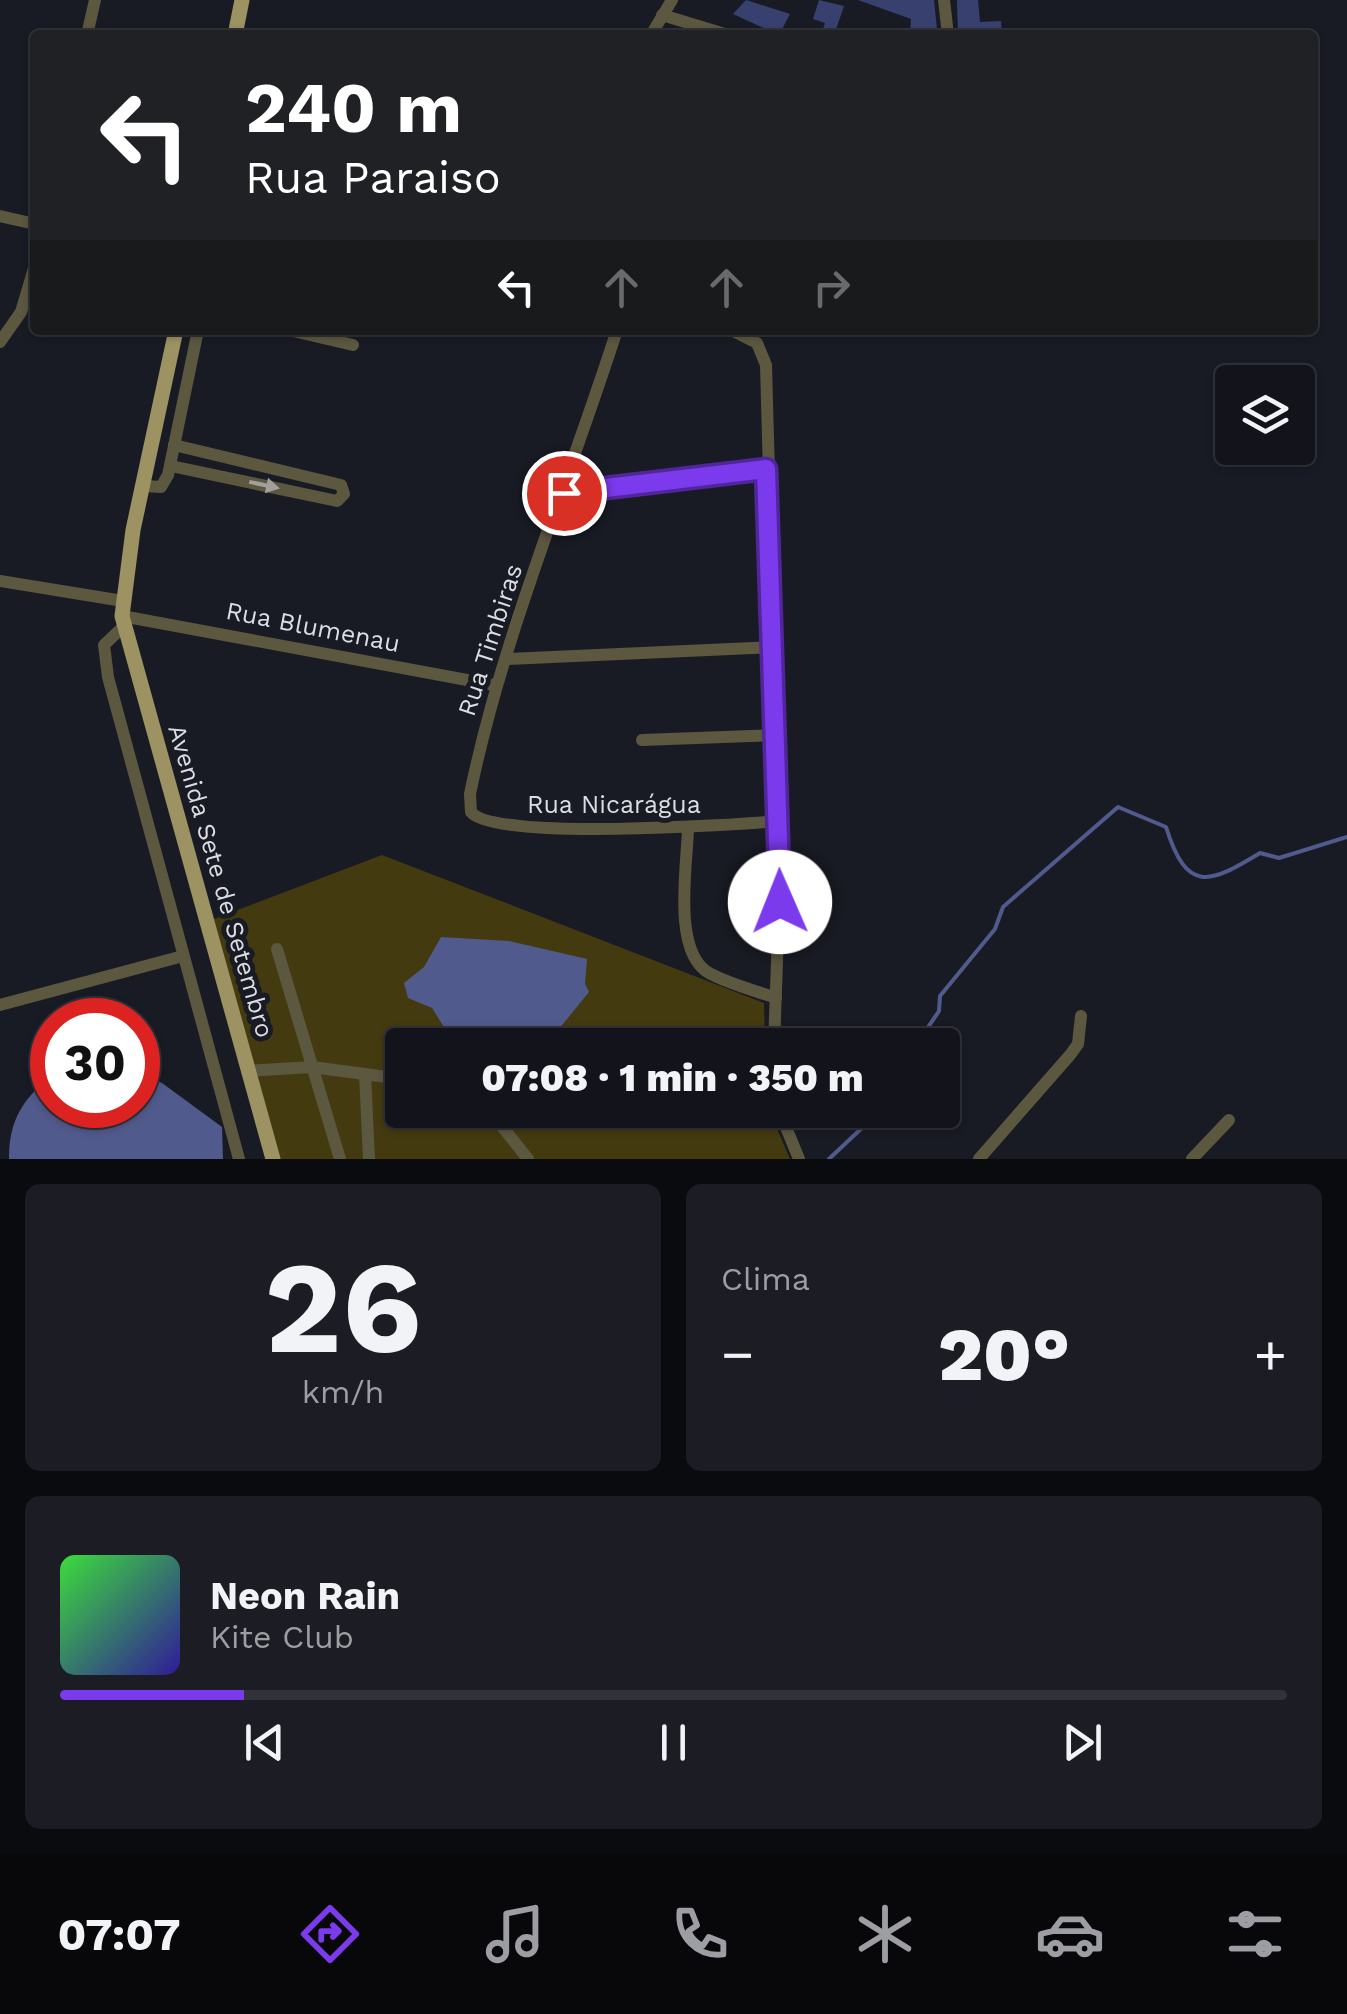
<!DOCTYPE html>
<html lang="pt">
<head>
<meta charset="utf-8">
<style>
	:root { --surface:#13141b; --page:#1c1d24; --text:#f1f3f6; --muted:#9d9ea3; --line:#32333a; --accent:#7c3aed }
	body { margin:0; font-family:"Work Sans",sans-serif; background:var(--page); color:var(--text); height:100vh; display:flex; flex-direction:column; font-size:38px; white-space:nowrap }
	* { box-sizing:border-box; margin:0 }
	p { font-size:32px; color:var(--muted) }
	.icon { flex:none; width:55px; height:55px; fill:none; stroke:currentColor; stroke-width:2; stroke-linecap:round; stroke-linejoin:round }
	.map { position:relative; height:1159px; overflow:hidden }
	.panel { display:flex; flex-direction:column; gap:25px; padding:25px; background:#0a0b0f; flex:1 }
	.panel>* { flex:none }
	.hud { position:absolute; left:30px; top:30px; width:1288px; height:305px; border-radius:10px; box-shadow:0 2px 8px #0004,0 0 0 2px var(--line); background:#202124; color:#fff; overflow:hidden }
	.buttons { position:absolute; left:1215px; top:365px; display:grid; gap:20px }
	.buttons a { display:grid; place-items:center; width:100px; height:100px; border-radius:10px; background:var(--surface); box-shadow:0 2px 8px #0004,0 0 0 2px var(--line); font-size:50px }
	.speed { position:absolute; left:30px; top:998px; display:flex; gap:20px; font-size:50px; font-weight:700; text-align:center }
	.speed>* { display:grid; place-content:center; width:130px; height:130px; border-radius:50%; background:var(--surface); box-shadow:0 2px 8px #0004,0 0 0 2px var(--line); line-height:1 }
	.speed .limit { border:15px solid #d22; background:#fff; color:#111 }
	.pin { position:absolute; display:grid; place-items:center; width:85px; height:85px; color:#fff; margin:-42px; border:5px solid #fff; border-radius:50%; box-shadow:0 2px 10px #0007 }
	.me { position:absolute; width:110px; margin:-55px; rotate:359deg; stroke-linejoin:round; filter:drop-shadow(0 0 8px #0008) }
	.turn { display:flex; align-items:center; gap:35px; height:210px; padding:0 50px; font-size:45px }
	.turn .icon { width:130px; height:130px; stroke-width:2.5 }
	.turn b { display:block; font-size:70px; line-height:85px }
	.lanes { display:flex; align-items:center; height:95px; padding:0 50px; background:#0003; justify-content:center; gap:50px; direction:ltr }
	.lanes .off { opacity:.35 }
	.big { font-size:75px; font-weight:800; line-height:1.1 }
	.panel .tile { flex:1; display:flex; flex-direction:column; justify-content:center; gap:15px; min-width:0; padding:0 35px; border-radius:15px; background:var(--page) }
	.panel .dial { align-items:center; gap:0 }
	.dial b { font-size:130px; line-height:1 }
	.song { display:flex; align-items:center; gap:30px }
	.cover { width:120px; height:120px; border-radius:15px; background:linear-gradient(135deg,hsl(120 70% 55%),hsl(250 70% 35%)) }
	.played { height:10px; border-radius:5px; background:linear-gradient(90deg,var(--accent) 15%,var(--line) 15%) }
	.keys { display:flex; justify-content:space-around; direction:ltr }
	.heat { display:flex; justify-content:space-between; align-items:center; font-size:55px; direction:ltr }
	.panel .tiles { flex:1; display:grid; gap:25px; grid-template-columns:1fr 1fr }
	.tile:last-child { grid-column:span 2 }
	.trip { position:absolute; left:385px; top:1028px; width:575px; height:100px; border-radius:10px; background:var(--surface); box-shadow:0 2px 8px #0004,0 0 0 2px var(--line); font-weight:800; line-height:100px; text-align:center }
	.tabs { display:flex; height:160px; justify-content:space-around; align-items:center; background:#08080b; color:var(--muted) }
	.tabs .icon { width:70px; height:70px }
	.tabs .selected { color:var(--accent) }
	.tabs b { font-size:45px; color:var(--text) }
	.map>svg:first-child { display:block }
	.green { fill:#443a0f }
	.water { fill:#515a8c }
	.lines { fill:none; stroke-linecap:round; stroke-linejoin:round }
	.stream { stroke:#515a8c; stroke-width:4 }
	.building { fill:#384070 }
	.minor { stroke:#5c573f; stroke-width:12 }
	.major { stroke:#9d9261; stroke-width:15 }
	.oneway { fill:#a2a199 }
	.route-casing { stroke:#51269a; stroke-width:25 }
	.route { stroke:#7c3aed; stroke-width:18 }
	.labels { text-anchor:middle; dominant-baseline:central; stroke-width:10; stroke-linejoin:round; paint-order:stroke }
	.street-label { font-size:25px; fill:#dbdde3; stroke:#191b24 }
</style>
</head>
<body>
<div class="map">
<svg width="1347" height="1159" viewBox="0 0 1347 1159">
	<rect width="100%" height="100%" fill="#191b24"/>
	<path class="green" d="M 382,855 L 764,1003 L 765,1045 L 402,1045 L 402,1110 L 769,1110 L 790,1159 L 280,1159 L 214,919 Z"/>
	<g class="water">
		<path d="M 441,937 L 509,941 L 587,959 L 585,984 L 589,992 L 550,1040 L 529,1041 L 527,1045 L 477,1045 L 473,1039 L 454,1043 L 432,1008 L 408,998 L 404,983 L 424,967 Z"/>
		<path d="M 138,1073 L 162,1083 L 222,1127 L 223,1159 L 9,1159 C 9,1119 23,1100 52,1074 L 52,1105 L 138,1105 Z"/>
	</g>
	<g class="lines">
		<g class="stream">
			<path d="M 916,1045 L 939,1011 L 940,996 L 995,929 L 1003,907 L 1118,807 L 1166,827 C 1187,894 1209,884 1260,853 L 1279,858 L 1347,837"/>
			<path d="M 829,1159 L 881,1110"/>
		</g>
	</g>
	<g class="building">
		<path d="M 746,0 L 790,14 L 779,35 L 733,14 Z"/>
		<path d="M 819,0 L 844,6 L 834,35 L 821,35 L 825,23 L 813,19 Z"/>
		<path d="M 858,0 L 934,0 L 937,30 L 910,35 L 911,19 Z"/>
		<path d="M 957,0 L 978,0 L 980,22 L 1001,21 L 1002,35 L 958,35 Z"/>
	</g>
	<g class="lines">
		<g class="minor">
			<path d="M 944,0 L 948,35"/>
			<path d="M 662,15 L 728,35"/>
			<path d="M 87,35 L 95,0"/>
			<path d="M 651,35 L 672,0"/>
			<path d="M 0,216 L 35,224"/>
			<path d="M 289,330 L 353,345"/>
			<path d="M 617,330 C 568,483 502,638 470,794 L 471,812 C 492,841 734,825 778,821"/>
			<path d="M 731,330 L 757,343 L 766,365 L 780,878 L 774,1045"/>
			<path d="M 0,342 L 21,312 L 35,265"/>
			<path d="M 171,466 L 337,501 L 344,494 L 341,485 L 174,445"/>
			<path d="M 144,486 L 161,487 L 168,475 L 198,330"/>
			<path d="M 564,493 L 766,469"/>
			<path d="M 0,581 L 123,601"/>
			<path d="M 122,616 L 494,685"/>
			<path d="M 125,625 L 104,645 L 108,677 L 239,1159"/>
			<path d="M 506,659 L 774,647"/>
			<path d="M 642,740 L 777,735"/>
			<path d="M 688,829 C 687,866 672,952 709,973 C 729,984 754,990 776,998"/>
			<path d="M 277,949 L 340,1159"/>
			<path d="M 0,1005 L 183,956"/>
			<path d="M 247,1071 L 312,1067 L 402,1079"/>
			<path d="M 365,1074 L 369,1159"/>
			<path d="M 489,1110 L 528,1159"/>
			<path d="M 779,1110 L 799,1159"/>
			<path d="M 979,1159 L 1070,1055 L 1078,1044 L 1081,1016"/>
			<path d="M 1192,1159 L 1229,1120"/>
		</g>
		<g class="major">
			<path d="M 235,35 L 242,0"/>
			<path d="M 176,330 L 133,530 L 122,616 L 273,1159"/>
		</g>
	</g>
	<defs><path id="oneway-solid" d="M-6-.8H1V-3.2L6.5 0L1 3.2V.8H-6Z" transform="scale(2.5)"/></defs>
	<use class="oneway" href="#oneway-solid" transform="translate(264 485) rotate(12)"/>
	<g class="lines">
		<g class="route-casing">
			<path id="route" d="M 564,493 L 766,469 L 780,902"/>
		</g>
		<use href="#route" class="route"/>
	</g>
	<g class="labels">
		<g class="street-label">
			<text transform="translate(313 627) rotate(11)">Rua Blumenau</text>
			<text transform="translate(490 640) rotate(-72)">Rua Timbiras</text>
			<text x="614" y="804">Rua Nicarágua</text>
			<text transform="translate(221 881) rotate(74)">Avenida Sete de Setembro</text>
		</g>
	</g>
</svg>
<div class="buttons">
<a><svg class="icon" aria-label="layers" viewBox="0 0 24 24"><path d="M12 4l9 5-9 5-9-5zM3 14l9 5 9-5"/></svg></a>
</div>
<div class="speed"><div class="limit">30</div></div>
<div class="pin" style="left:564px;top:493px;background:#d93025"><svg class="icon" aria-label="arrive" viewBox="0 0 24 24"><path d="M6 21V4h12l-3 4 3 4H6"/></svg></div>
<svg class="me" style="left:780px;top:902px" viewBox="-20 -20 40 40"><circle r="19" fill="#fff"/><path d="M0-13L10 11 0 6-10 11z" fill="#7c3aed"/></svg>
<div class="trip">07:08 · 1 min · 350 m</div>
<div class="hud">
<div class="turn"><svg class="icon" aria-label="left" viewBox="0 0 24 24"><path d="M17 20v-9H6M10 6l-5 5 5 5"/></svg><div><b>240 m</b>Rua Paraiso</div></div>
<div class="lanes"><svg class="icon" aria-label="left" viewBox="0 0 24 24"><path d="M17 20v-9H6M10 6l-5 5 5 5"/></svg><svg class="icon off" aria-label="ahead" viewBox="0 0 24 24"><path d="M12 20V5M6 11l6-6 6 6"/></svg><svg class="icon off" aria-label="ahead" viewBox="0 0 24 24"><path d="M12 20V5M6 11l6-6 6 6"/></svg><svg class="icon off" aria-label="right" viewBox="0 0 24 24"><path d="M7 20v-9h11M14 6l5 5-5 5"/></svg></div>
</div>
</div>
<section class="panel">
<div class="tiles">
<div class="tile dial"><b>26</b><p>km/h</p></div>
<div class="tile"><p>Clima</p>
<div class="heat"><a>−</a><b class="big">20°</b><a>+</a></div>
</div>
<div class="tile">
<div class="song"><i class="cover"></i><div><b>Neon Rain</b><p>Kite Club</p></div></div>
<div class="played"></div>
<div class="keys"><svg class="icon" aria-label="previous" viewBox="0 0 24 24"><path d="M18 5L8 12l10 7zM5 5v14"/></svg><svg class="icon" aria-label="pause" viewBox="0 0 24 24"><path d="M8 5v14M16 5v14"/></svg><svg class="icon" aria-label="next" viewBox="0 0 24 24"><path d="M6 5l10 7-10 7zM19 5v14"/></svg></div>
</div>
</div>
</section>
<nav class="tabs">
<b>07:07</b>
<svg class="icon selected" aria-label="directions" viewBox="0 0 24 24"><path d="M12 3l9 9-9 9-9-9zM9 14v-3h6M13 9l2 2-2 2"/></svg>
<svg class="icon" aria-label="music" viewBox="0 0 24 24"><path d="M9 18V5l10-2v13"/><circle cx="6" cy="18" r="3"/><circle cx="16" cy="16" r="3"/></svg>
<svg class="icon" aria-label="phone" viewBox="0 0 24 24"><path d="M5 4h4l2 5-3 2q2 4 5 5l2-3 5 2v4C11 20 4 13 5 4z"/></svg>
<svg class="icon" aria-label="climate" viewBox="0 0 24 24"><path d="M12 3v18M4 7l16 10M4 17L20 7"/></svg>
<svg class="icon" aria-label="car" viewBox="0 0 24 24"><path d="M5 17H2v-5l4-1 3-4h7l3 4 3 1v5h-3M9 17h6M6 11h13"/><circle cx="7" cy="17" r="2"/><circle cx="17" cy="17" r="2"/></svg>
<svg class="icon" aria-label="filters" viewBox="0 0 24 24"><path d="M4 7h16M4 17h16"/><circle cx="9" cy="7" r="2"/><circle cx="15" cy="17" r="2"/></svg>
</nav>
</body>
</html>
